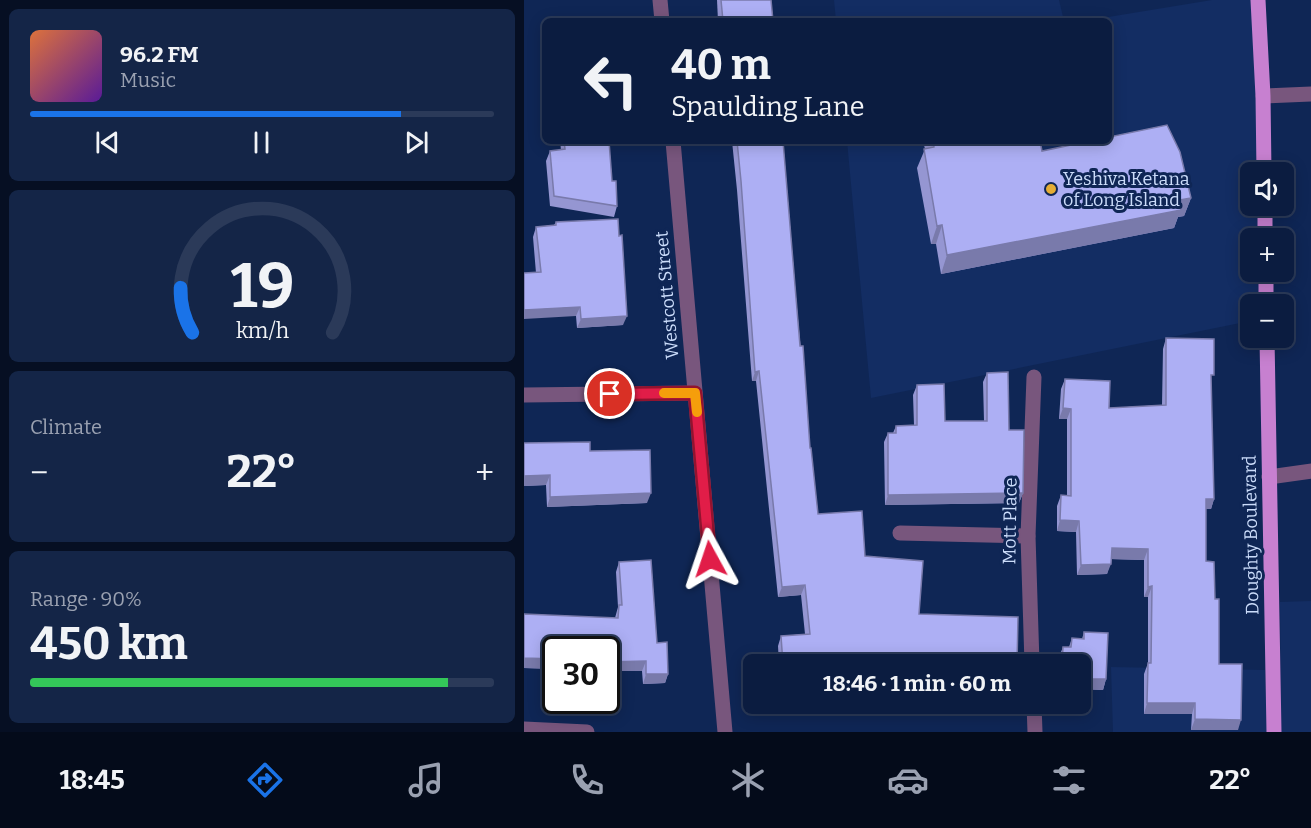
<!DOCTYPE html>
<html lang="en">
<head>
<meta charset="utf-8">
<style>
	:root { --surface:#0b1c40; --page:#142547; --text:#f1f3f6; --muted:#9aa1b1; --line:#2b3a59; --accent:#1a73e8 }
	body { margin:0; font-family:Bitter,serif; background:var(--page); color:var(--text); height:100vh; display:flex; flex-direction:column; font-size:22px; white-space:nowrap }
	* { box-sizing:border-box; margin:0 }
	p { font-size:20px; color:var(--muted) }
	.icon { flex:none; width:33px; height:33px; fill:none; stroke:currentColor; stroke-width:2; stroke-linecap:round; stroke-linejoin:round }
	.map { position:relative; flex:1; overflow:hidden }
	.side { display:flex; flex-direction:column; gap:9px; padding:9px; background:#060f23; width:524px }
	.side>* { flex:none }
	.guide { position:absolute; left:18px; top:18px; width:570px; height:126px; border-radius:9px; box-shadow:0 3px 15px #0003,0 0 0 2px var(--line); background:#0b1c40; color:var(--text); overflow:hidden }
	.controls { position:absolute; left:716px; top:162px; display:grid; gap:12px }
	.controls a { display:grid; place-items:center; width:54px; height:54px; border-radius:9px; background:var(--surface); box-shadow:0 3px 15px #0003,0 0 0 2px var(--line); font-size:30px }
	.speed { position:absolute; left:18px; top:636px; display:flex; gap:12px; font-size:30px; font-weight:700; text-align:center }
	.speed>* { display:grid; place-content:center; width:78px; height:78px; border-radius:50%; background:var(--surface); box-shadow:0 3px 15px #0003,0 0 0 2px var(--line); line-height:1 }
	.speed .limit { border:3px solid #111; border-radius:9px; background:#fff; color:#111 }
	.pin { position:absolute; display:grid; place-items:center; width:51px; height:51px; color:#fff; margin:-26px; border:3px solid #fff; border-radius:50%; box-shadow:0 2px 6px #0007 }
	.me { position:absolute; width:66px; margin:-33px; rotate:355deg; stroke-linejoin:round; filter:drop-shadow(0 0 4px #0008) }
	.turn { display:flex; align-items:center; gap:21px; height:126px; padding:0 30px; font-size:27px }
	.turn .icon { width:78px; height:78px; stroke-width:2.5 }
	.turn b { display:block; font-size:42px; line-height:51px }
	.big { font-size:45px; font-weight:700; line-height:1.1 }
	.side .tile { flex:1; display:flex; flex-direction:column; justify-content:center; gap:9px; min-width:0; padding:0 21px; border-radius:9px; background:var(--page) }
	.side .dial { align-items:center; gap:0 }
	.dial svg { height:156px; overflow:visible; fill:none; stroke:var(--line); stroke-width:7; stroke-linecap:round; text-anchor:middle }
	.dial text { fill:var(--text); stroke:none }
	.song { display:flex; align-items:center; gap:18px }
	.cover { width:72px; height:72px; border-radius:9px; background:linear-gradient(135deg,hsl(20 70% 55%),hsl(270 70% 35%)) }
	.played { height:6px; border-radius:3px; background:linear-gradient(90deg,var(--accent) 80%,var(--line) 80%) }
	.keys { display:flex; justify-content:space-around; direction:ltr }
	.heat { display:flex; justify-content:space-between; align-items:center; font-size:33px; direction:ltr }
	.charge { height:9px; border-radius:4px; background:linear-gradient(90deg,#34c759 90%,var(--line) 0) }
	.trip { position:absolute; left:219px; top:654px; width:348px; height:60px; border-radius:9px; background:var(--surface); box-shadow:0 3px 15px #0003,0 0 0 2px var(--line); font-weight:700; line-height:60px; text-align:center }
	.tabs { display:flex; height:96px; justify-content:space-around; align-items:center; background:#040b1a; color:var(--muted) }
	.tabs .icon { width:42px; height:42px }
	.tabs .active { color:var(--accent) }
	.tabs b { font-size:27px; color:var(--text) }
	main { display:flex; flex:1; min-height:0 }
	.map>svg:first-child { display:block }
	.built { fill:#132d63 }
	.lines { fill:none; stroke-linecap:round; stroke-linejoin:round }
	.minor { stroke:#78567d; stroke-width:15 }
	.major { stroke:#c780d0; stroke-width:15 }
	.wall { fill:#9596d2 }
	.shaded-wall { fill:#797aab }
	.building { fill:#adaff4; stroke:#797aab; stroke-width:1.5 }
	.route-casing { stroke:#92132f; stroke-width:15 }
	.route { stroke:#e11d48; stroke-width:10 }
	.slow { stroke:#f59e0b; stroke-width:10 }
	.poi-dot { fill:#e4ad35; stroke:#0f2655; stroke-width:2 }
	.labels { text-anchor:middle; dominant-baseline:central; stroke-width:6; stroke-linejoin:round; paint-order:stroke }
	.poi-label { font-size:18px; fill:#cbdcfa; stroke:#0f2655; text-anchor:start }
	.street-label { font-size:18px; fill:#cbdcfa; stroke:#0f2655 }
</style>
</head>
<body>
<main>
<section class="side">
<div class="tile">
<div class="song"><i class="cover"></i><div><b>96.2 FM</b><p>Music</p></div></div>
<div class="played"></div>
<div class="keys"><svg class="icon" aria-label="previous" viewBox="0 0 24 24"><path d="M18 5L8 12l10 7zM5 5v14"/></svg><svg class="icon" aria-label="pause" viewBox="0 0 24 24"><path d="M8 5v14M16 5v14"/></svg><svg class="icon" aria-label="next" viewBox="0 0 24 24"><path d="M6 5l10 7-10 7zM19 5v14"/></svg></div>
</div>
<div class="tile dial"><svg viewBox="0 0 100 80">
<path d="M14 69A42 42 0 1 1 86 69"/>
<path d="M14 69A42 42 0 0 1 8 46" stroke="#1a73e8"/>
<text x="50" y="56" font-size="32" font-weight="700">19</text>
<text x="50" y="72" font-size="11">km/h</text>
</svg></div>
<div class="tile"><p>Climate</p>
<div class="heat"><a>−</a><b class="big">22°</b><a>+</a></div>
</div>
<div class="tile"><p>Range · 90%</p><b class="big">450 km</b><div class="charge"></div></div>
</section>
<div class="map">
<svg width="788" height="732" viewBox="0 0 788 732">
	<rect width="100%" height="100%" fill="#0f2655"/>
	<g class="built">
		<path d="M 310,0 L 535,0 L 540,21 L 312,21 Z"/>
		<path d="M 688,0 L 734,0 L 740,172 L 726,172 L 726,206 L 741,206 L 741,238 L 726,238 L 726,272 L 742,272 L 742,304 L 726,304 L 726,321 L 347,398 L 323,141 L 585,141 L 585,21 L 560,21 Z"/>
		<path d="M 787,601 L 787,732 L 757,732 L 756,602 Z"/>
		<path d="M 587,667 L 741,670 L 743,732 L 589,732 Z"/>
	</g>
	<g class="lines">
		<g class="minor">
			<path d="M 136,0 L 138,21"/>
			<path d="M 739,96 L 788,94"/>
			<path d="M 149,141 L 201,732"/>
			<path d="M 0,395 L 171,393"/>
			<path d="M 745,477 L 788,471"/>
			<path d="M 376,533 L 504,536"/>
			<path d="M 508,664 L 504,536 L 510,377"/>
			<path d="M 510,704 L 511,732"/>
			<path d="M 0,729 L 63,732"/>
		</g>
		<g class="major">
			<path d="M 734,0 L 739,96 L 740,172"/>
			<path d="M 741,206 L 741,238"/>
			<path d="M 742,272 L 742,304"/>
			<path d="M 743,338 L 750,732"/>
		</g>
	</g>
	<g class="wall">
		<path d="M 193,0 L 247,0 L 249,21 L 194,21 Z"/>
		<path d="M 36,141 L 85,141 L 88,181 L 93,206 L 90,217 L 26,206 L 22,161 L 26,151 L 37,150 Z"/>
		<path d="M 208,141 L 259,141 L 272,297 L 286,448 L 294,514 L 341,556 L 395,614 L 493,664 L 255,664 L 254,646 L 257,636 L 281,634 L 277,595 L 254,597 L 232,381 L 228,381 L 213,190 Z"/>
		<path d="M 399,141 L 516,141 L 518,151 L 667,198 L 660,216 L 654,217 L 650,228 L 417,274 L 412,244 L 407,244 L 393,168 L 401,149 Z"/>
		<path d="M 32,222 L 99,325 L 53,328 L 52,316 L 12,273 L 9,237 L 12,227 L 30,225 Z"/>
		<path d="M 642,338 L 687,381 L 690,499 L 687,509 L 682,509 L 682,561 L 691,599 L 695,664 L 714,730 L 667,730 L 668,714 L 620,714 L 620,674 L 624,663 L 624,597 L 620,597 L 620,560 L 587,559 L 583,574 L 553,575 L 552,532 L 533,531 L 533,506 L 537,495 L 543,495 L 543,419 L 535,419 L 537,389 L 541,379 L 585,408 L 638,405 L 639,349 Z"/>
		<path d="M 463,373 L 485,430 L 499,493 L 495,503 L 361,505 L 360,442 L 364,433 L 369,433 L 372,426 L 390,425 L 389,395 L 393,385 L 421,421 L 460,421 L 459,382 Z"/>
		<path d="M 66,451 L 123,503 L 23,507 L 22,485 L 0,486 Z"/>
		<path d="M 95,562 L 133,643 L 144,674 L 141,683 L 119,684 L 118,671 L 82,671 L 82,650 L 32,650 L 32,669 L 0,668 L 0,614 L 91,618 L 94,607 L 92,572 Z"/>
		<path d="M 560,632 L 582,679 L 579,690 L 556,689 L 556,664 L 535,664 L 535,657 L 539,647 L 545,647 L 548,638 L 558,639 Z"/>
	</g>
	<g class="shaded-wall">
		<path d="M 667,198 L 660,216 L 654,217 L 650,228 L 417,274 L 423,255 L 655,200 Z"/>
		<path d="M 418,225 L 412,244 L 407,244 L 413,226 Z"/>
		<path d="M 56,307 L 52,316 L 0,319 L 0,310 Z"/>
		<path d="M 103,316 L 99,325 L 53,328 L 57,319 Z"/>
		<path d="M 235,371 L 232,381 L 228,381 L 231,372 Z"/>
		<path d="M 539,408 L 547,409 L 543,419 L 535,419 Z"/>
		<path d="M 26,475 L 22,485 L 0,486 L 0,476 Z"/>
		<path d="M 127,493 L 123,503 L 23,507 L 26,497 Z"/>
		<path d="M 499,493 L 495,503 L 361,505 L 364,495 Z"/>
		<path d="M 682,499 L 690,499 L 687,509 L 678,509 Z"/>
		<path d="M 536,520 L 555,521 L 552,532 L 533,531 Z"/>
		<path d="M 588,548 L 624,549 L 620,560 L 584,559 Z"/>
		<path d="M 587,564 L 583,574 L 553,575 L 557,565 Z"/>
		<path d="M 281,585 L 277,595 L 254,597 L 258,587 Z"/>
		<path d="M 628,586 L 624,597 L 620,597 L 624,587 Z"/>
		<path d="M 0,658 L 32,659 L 32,669 L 0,668 Z"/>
		<path d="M 122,661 L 118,671 L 82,671 L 82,662 Z"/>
		<path d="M 122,674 L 144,674 L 141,683 L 119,684 Z"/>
		<path d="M 556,679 L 582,679 L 579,690 L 556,689 Z"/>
		<path d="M 623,703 L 671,703 L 668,714 L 620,714 Z"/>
		<path d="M 671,719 L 717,720 L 714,730 L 667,730 Z"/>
	</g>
	<g class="building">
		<path d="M 197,0 L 247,0 L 249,21 L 199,21 Z"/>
		<path d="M 80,20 L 80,21 L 63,21 Z"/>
		<path d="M 643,125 L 656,152 L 667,198 L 655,200 L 657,210 L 423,255 L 418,225 L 413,226 L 400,149 L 410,147 L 409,141 L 516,141 L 518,151 L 566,141 L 585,141 L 585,137 Z"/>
		<path d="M 40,141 L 85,141 L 88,181 L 92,181 L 93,206 L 30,196 L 26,151 L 41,149 Z"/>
		<path d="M 213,141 L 259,141 L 276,346 L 279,346 L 286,448 L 287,448 L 294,514 L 338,511 L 341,556 L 399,561 L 395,614 L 494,617 L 493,664 L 259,664 L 257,636 L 286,634 L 281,585 L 258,587 L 235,371 L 231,372 L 217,181 Z"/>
		<path d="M 94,219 L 95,236 L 98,235 L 103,316 L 57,319 L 56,307 L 0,310 L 0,273 L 17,272 L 12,227 L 32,225 L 32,222 Z"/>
		<path d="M 642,338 L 690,339 L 690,375 L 687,375 L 690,499 L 682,499 L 682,561 L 690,562 L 691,599 L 695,599 L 695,664 L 718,664 L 717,720 L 671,719 L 671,703 L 623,703 L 624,663 L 627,663 L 628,586 L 624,587 L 624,549 L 588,548 L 587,564 L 557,565 L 555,521 L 536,520 L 537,495 L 547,496 L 547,409 L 539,408 L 541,379 L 586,381 L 585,408 L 642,405 Z"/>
		<path d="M 484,372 L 485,430 L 500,430 L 499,493 L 364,495 L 364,433 L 372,433 L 372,426 L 393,425 L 393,385 L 420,384 L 421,421 L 463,421 L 463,373 Z"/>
		<path d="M 66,442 L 66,451 L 126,450 L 127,493 L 26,497 L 26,475 L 0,476 L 0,443 Z"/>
		<path d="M 127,560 L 133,643 L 143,642 L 144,674 L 122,674 L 122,661 L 82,662 L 82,650 L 32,650 L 32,659 L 0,658 L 0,614 L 94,618 L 95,605 L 98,605 L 95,562 Z"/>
		<path d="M 560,632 L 584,633 L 582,679 L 556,679 L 556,664 L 538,664 L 539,647 L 547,647 L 548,638 L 560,639 Z"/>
	</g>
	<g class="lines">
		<g class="route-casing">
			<path id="route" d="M 86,394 L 171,393 L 186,559"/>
		</g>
		<use href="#route" class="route"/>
		<path class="slow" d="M 140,393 L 171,393 L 173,412"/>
	</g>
	<circle class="poi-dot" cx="527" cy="189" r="6"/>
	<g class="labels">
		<g class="poi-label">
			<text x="539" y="179">Yeshiva Ketana<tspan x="539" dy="21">of Long Island</tspan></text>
		</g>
		<g class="street-label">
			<text transform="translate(143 295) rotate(-95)">Westcott Street</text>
			<text transform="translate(486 521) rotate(-89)">Mott Place</text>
			<text transform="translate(727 535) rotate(-91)">Doughty Boulevard</text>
		</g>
	</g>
</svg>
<div class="controls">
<a><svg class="icon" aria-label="sound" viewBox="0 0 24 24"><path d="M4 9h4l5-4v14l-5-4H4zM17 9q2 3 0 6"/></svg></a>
<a>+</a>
<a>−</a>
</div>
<div class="speed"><div class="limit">30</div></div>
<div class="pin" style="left:86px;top:394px;background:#d93025"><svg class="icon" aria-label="arrive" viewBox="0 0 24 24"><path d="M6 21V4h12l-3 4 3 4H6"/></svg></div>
<svg class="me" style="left:186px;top:559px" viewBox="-20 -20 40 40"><path d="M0-17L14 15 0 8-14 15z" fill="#e11d48" stroke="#fff" stroke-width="4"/></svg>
<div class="trip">18:46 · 1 min · 60 m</div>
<div class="guide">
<div class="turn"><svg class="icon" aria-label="left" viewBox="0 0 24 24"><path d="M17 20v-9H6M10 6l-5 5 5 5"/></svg><div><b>40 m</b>Spaulding Lane</div></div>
</div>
</div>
</main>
<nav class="tabs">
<b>18:45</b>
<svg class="icon active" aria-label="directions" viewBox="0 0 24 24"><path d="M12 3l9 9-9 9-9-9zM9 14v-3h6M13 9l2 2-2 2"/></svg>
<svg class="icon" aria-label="music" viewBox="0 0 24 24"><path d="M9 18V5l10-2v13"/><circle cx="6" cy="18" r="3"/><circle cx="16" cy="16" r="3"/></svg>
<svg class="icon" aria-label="phone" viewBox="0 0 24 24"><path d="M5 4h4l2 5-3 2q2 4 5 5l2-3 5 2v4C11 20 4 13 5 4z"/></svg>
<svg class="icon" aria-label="climate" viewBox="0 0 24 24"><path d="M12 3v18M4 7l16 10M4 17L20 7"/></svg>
<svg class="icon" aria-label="car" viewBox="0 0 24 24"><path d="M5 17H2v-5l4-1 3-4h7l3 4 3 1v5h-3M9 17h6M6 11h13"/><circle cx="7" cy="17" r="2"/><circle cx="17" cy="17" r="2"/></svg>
<svg class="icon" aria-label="filters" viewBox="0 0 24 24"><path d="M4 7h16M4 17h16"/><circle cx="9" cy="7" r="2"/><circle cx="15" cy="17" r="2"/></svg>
<b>22°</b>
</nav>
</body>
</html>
